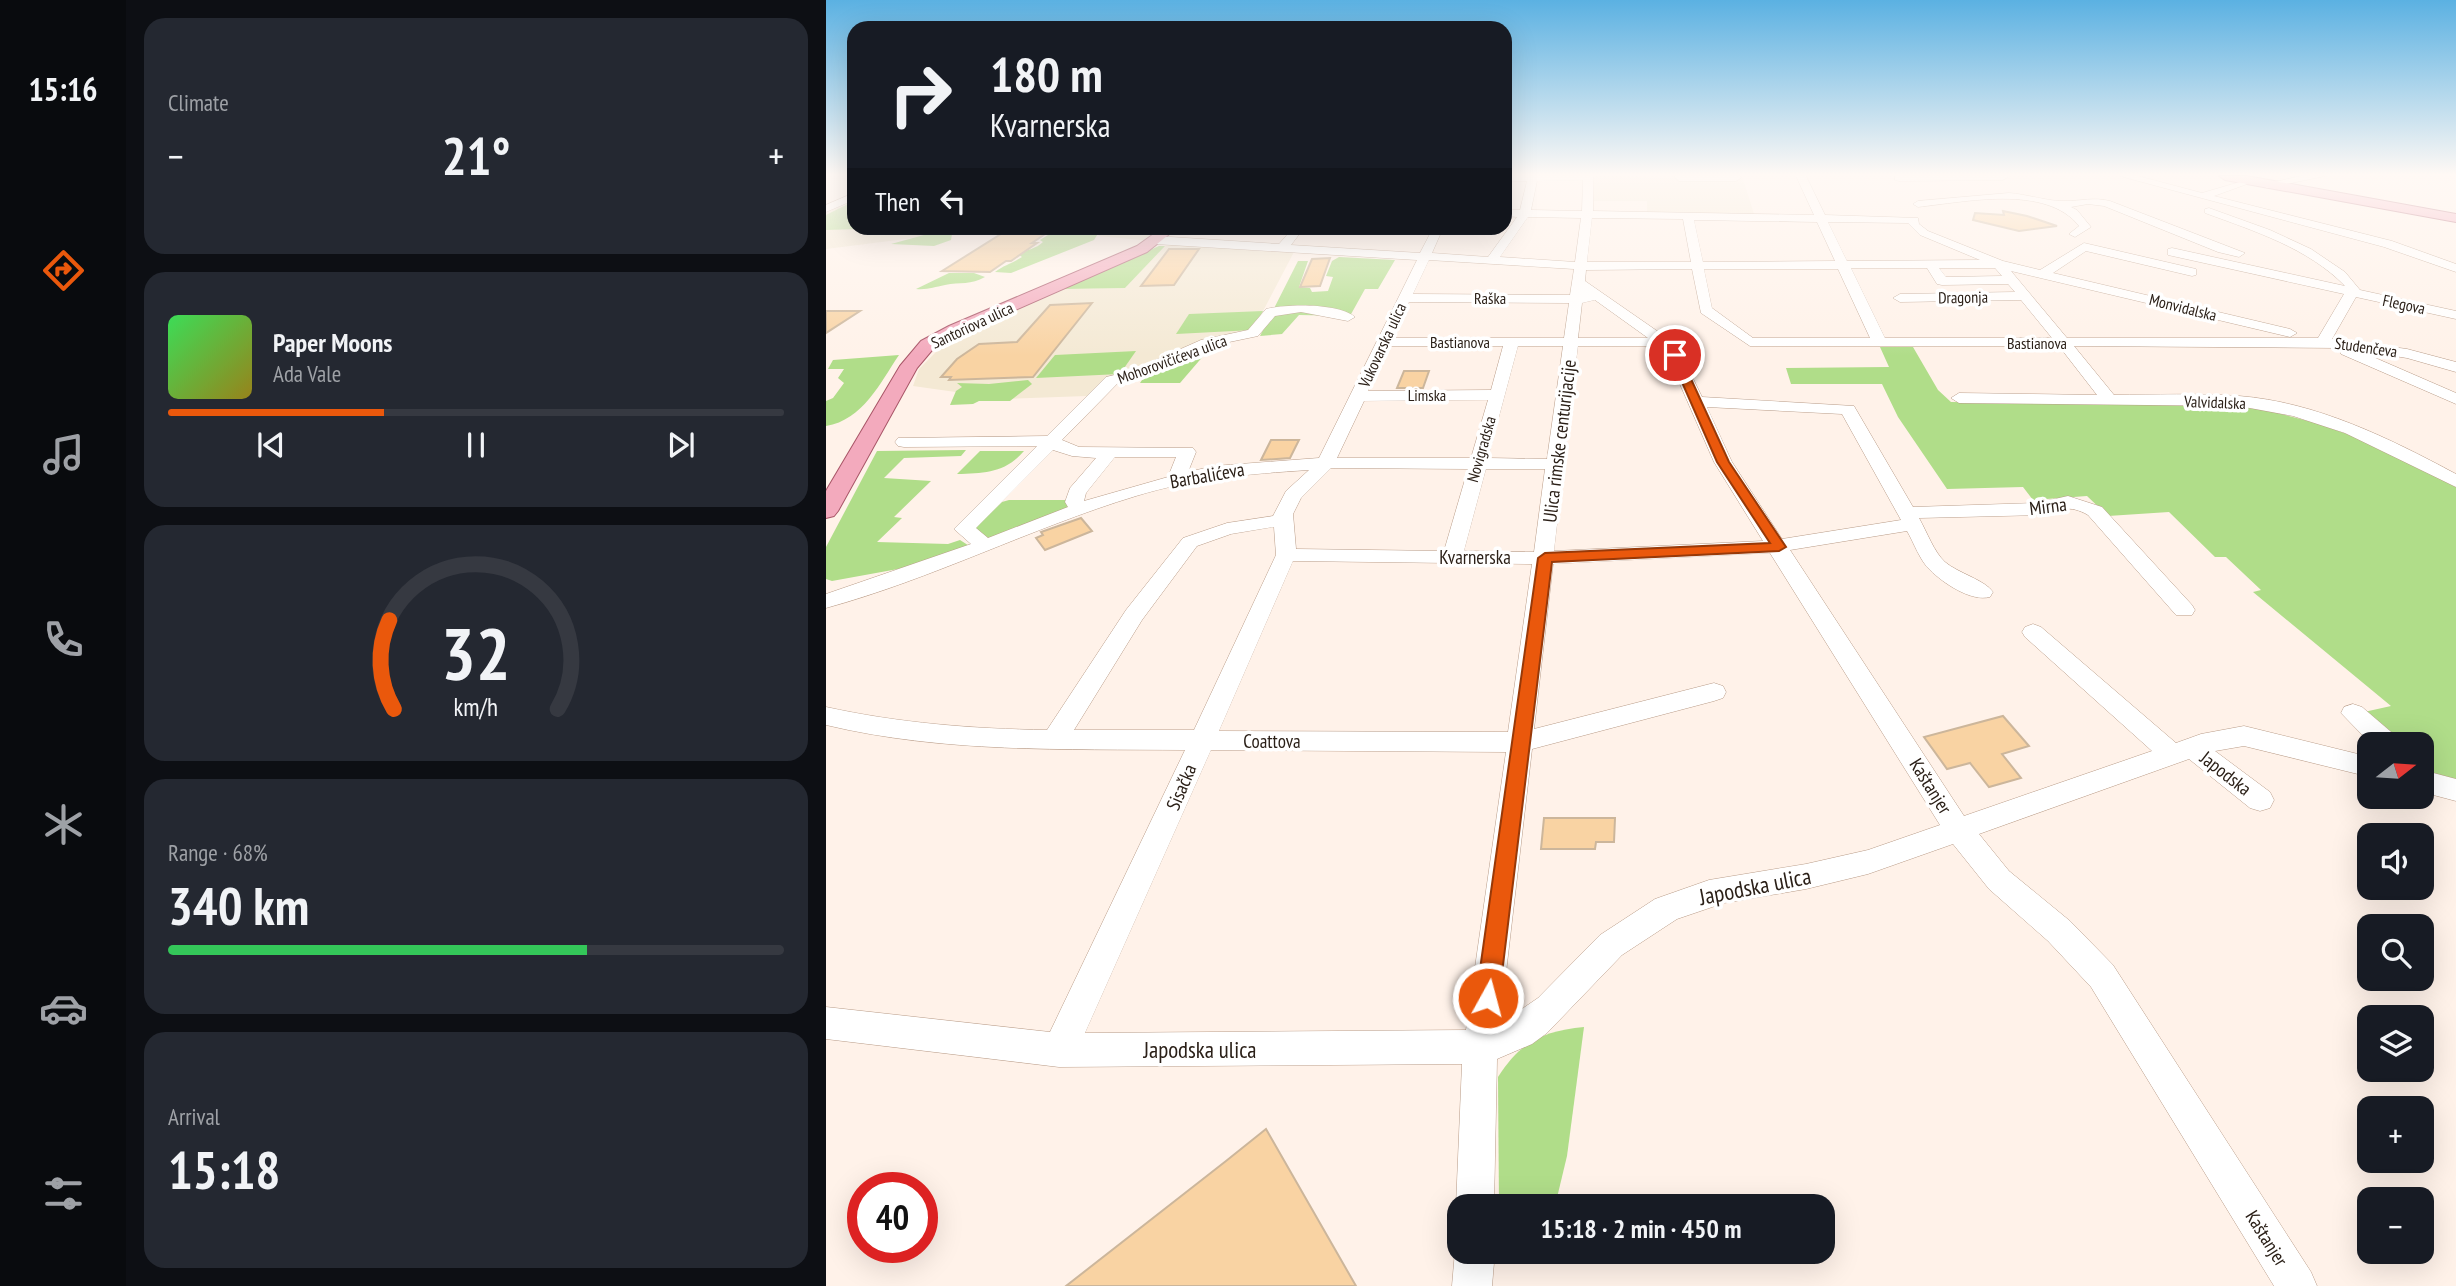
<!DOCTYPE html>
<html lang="en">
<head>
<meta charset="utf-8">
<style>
	:root { --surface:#171b24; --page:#242831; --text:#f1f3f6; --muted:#9ea1a6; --line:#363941; --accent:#ea580c }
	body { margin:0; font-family:"PT Sans Narrow",sans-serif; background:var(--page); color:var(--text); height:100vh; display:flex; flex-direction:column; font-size:26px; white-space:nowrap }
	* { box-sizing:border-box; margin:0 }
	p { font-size:23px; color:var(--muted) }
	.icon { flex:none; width:38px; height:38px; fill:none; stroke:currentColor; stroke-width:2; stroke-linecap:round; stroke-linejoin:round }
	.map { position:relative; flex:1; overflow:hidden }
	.side { display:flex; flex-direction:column; gap:18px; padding:18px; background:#0d0f14; width:700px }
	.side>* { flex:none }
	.banner { position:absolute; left:21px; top:21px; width:665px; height:214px; border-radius:21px; box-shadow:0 7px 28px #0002; background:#171b24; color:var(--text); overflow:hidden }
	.needle { width:46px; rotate:73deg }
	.tools { position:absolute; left:1531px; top:732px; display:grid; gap:14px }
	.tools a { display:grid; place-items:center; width:77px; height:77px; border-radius:14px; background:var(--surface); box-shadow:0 7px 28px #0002; font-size:35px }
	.speed { position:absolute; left:21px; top:1172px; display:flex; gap:14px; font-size:35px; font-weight:700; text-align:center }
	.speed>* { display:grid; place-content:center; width:91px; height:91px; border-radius:50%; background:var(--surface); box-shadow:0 7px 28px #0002; line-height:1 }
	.speed .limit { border:10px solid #d22; background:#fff; color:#111 }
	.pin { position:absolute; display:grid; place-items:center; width:60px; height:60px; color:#fff; margin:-30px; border:4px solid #fff; border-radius:50%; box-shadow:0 2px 7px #0007 }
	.me { position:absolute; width:77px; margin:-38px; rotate:7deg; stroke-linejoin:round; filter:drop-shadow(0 0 5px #0008) }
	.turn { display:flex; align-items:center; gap:24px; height:147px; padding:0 28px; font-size:32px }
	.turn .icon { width:91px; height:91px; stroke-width:2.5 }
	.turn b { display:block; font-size:49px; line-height:60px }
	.then { display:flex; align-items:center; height:66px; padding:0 28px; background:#0003; gap:14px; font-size:26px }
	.big { font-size:52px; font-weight:700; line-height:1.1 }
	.side .tile { flex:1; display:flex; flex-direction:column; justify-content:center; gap:10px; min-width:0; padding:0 24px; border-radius:21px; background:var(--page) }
	.side .dial { align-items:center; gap:0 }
	.dial svg { height:182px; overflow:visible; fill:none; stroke:var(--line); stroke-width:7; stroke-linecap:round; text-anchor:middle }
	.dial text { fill:var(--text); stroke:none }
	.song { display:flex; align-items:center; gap:21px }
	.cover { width:84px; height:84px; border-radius:10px; background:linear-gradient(135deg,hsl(130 70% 55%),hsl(50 70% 35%)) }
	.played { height:7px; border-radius:4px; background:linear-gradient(90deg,var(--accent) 35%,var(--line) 35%) }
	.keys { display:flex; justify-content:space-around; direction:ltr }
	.heat { display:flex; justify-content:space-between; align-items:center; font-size:38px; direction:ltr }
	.charge { height:10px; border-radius:5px; background:linear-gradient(90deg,#34c759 68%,var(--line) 0) }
	.trip { position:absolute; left:621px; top:1194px; width:388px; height:70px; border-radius:21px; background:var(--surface); box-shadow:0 7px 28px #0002; font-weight:700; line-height:70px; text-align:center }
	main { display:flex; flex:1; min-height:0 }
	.dock { display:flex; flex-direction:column; width:126px; justify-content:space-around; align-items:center; background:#090b0e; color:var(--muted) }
	.dock .icon { width:49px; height:49px }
	.dock .active { color:var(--accent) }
	.dock b { font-size:32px; color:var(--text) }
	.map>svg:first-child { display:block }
	.education { fill:#f4e9d4 }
	.green { fill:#b0dd89 }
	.building { fill:#f9d3a3; stroke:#ccb69b; stroke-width:2 }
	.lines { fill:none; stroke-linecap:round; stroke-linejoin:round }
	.minor-casing { stroke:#b99c88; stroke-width:1 }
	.major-casing { stroke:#a85567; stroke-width:2 }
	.minor { fill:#fff; fill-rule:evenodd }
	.major { fill:#f3aabd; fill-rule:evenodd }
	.route { fill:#ea580c; stroke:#983908; stroke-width:2 }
	.labels { text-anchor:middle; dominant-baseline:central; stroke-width:7; stroke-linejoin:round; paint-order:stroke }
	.far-street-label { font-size:16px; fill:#2b2018; stroke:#fff }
	.street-label { font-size:19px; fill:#2b2018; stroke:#fff }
	.near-street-label { font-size:23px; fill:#2b2018; stroke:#fff }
</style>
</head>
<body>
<main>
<nav class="dock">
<b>15:16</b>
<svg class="icon active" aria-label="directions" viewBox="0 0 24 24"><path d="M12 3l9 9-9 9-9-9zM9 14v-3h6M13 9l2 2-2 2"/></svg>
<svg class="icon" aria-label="music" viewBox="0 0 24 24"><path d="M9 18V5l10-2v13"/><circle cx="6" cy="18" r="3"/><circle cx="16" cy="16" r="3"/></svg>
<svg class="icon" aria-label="phone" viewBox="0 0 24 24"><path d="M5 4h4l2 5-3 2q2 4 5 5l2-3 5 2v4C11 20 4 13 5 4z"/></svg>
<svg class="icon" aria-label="climate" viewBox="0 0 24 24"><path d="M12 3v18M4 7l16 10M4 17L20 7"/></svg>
<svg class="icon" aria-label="car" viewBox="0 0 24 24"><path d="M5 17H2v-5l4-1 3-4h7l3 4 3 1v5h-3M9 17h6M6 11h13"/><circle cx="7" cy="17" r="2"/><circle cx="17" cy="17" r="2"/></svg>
<svg class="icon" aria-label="filters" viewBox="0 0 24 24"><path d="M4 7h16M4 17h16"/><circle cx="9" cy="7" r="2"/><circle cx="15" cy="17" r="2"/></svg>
</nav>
<section class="side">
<div class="tile"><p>Climate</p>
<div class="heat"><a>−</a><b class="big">21°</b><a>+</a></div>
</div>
<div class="tile">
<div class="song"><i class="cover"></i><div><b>Paper Moons</b><p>Ada Vale</p></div></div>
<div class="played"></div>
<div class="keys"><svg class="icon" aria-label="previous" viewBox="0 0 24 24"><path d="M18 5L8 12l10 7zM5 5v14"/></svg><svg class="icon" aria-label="pause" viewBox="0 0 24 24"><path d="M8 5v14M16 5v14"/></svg><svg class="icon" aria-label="next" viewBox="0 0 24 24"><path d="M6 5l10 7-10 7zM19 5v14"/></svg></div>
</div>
<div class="tile dial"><svg viewBox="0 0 100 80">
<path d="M14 69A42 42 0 1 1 86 69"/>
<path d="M14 69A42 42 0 0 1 12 30" stroke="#ea580c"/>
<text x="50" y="56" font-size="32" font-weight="700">32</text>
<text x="50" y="72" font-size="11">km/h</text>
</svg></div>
<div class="tile"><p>Range · 68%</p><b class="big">340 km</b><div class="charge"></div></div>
<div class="tile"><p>Arrival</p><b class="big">15:18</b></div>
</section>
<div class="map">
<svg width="1630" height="1286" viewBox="0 0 1630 1286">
	<rect width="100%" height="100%" fill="#fff2e9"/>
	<g class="education">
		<path d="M 768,176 L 917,179 L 928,214 L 821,213 L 821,201 L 768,201 Z"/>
		<path d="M 28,199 L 28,228 L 341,228 L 325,241 L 273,236 L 272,232 L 175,234 L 169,230 L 151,230 L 0,249 L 0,213 Z"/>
		<path d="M 345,245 L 468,252 L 426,332 L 389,336 L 276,382 L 261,396 L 179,399 L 87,386 L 93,369 L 119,343 L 148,326 L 237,289 L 299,288 L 339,246 Z"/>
	</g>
	<g class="green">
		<path d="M 28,201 L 28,228 L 64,228 L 0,230 L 0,215 Z"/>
		<path d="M 113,228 L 139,228 L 126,234 L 125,240 L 108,246 L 65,244 L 98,235 Z"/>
		<path d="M 190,228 L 233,228 L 227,233 L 273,232 L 268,240 L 185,273 L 169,272 C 178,265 187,263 196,257 L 193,255 C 201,249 210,249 217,242 L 214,240 L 222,235 L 181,234 Z"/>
		<path d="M 333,246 L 339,246 L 299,288 L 237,289 Z"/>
		<path d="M 513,257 L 569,260 L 552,289 L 539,289 L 524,316 L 473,315 L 456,334 L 434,336 L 472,261 L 482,261 L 473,287 L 484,288 L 486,292 L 502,291 L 507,277 L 500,276 L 506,261 Z"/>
		<path d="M 123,273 L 148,273 L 159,277 C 145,285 134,282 119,285 C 108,287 102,290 90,289 Z"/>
		<path d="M 437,311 L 427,330 L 350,334 L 363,314 Z"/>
		<path d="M 377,347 L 385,347 L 354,383 L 314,383 L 320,374 Z"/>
		<path d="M 1054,347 L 1087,347 L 1112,390 L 1125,402 L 1383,405 L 1436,409 L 1486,422 L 1536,439 L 1630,487 L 1630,780 L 1596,770 L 1596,744 L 1576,744 L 1538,712 L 1565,706 L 1427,592 L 1435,590 L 1400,557 L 1389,557 L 1343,512 L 1282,516 L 1261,496 L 1207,500 L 1197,487 L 1121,489 L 1072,417 L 1056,384 L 965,384 L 960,368 L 1063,367 Z"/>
		<path d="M 310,351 L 294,374 L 210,378 L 229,355 Z"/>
		<path d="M 73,355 C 54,383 37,420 0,426 L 0,401 L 7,398 L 18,383 L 12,378 L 18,369 L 2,369 L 7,360 Z"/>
		<path d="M 202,380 L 206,384 L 184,401 L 153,401 L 147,404 L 124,405 L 130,391 L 136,387 L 131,383 L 163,384 Z"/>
		<path d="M 140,450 L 135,456 L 78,458 L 58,478 L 105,481 L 68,517 L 76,518 L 51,542 L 122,544 L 134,540 L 148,549 L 116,561 L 6,581 L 0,579 L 0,547 L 51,451 Z"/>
		<path d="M 154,451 L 198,451 C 179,473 159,473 131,474 Z"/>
		<path d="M 183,500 L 240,500 L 243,511 L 160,544 L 145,532 L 176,502 Z"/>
		<path d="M 758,1027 L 741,1156 L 729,1206 L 673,1206 L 672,1077 C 694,1042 717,1031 758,1027 Z"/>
	</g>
	<g class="building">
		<path d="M 1177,211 L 1201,216 L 1231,226 L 1193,231 L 1147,220 L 1149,213 L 1178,215 Z"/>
		<path d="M 175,234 L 219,234 L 206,243 L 211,243 L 185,261 L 180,261 L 164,272 L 116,271 Z"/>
		<path d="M 343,249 L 373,249 L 348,285 L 315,286 Z"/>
		<path d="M 504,258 L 494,286 L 474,287 L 486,259 Z"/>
		<path d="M 266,303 L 207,377 L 123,380 L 125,377 L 115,377 L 131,359 L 153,344 L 191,342 L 224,305 Z"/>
		<path d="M 0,311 L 34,311 L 0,333 Z"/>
		<path d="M 578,371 L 603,371 L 597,388 L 571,388 Z"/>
		<path d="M 445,440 L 473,440 L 464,458 L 435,460 Z"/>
		<path d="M 255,518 L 266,531 L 219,550 L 210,538 L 217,535 L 215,532 Z"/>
		<path d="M 1177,716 L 1203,746 L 1176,754 L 1195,778 L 1163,787 L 1144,763 L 1121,769 L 1098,737 Z"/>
		<path d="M 718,818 L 789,818 L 788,842 L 770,842 L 769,849 L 715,849 Z"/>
		<path d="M 440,1129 L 530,1286 L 240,1286 L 400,1161 Z"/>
	</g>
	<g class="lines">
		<g class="minor-casing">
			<g id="minor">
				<path d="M 679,176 L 767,176 L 767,211 L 988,215 L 970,176 L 980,176 L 999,215 L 1092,218 L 1093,224 L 1102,231 L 1177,261 L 1214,270 L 1258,243 L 1370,269 L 1370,275 L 1366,276 L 1260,251 L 1227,273 L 1464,329 L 1471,333 L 1464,337 L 1185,271 L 1241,338 L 1492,338 L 1518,294 L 1342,255 L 1342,249 L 1346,248 L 1519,286 C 1482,248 1428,231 1379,213 L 1379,209 L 1383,208 L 1444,230 L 1485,249 L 1519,272 L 1534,290 L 1630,311 L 1630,319 L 1530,297 L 1506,339 L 1581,349 L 1630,362 L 1630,372 L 1581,358 L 1531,350 L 1630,393 L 1630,404 L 1515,354 L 1514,348 L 1248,346 L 1288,395 C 1329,395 1372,393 1413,396 C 1490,402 1563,438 1630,474 L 1630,487 L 1519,433 L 1467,416 L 1413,406 L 1133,403 L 1125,398 L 1133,393 L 1271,395 L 1233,346 L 924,346 L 875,313 L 866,269 L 760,270 L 759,281 L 834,333 L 854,352 L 876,397 L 1028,406 L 1087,507 L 1211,503 L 1242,496 L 1276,507 L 1366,605 L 1369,610 L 1366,615 L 1350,615 L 1262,515 C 1243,504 1234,510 1215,515 L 1093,518 C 1101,532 1108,552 1119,562 C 1132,573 1159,580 1167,592 L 1164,597 C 1145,602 1117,583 1104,570 C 1094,561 1088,543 1081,531 L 964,550 L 1138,816 L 1326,751 L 1199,637 L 1196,632 L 1199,627 L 1207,624 L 1215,627 L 1350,743 L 1375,734 L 1418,726 L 1544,757 L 1544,777 L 1418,746 L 1389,751 L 1444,792 L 1448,800 L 1444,808 L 1434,811 L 1424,808 L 1363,759 L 1153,834 L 1183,871 L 1244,921 L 1287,965 L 1485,1272 L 1491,1286 L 1448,1286 L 1265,987 L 1222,941 L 1163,889 L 1127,844 L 1042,874 L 980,889 L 898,903 L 851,919 L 796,955 L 721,1033 L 706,1044 L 671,1059 L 668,1206 L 634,1206 L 634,1215 L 630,1206 L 636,1064 L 233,1067 L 0,1039 L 0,1007 L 224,1032 L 359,750 C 239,749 117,753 0,725 L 0,707 C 72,723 148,729 221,730 L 300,610 L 357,538 L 401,523 L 447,516 L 460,491 L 483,470 C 423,474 368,478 310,496 C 205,528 106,579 0,608 L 0,594 L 145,544 L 128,529 L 211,446 L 78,447 L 72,446 L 69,442 L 72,438 L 221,436 L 280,377 L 305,371 L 375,340 L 422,330 L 440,309 C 461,304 512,303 529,317 L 522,321 L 475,312 L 449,316 L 432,336 L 384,346 L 315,377 L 292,383 L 236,440 L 253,447 L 367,448 L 370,452 L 362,472 L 388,466 L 493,458 L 591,260 L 329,244 L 323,240 L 329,236 L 453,244 L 467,228 L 478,228 L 465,245 L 594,253 L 607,228 L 617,228 L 606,253 L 662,257 L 691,217 L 679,216 L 679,210 L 694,210 L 701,181 L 679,181 ZM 757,180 L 756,211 L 705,210 L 711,181 ZM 702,217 L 755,218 L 749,262 L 674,257 ZM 766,218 L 857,219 L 865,262 L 761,262 ZM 868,220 L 991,222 L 1009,261 L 877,262 ZM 1002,222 L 1082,223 L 1094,235 L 1154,260 L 1021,261 ZM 603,260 L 748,269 L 744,295 L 587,294 ZM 1025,268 L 1101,268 L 1111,284 L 1116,285 L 1182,284 L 1189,292 L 1074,294 L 1067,298 L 1074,302 L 1195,300 L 1226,338 L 1059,338 ZM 1113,268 L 1169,268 L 1176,276 L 1120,277 ZM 878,269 L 1012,269 L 1044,338 L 927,338 L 886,308 ZM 769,300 L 822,338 L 752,338 L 756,303 ZM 583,302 L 743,303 L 738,338 L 567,338 ZM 563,346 L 677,346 L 665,390 L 542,391 ZM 692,346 L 737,346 L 721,459 L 662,458 ZM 752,346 L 831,346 L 842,357 L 888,462 L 937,541 L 728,551 ZM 662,400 L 645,458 L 511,458 L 538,401 ZM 881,407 L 1016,414 L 1075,520 L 956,539 L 906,462 ZM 227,450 L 246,456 L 270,458 L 244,488 L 239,502 L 242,507 L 162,538 L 150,528 ZM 289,457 L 350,457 L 342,477 L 258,501 L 260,493 ZM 505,468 L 642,469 L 618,551 L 470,549 L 467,514 L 475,498 ZM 660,469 L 719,469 L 708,552 L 638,551 ZM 448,527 L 450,555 L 368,730 L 248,730 L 316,620 L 371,546 L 405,534 ZM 944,553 L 1114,825 L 1042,850 L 980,864 L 883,880 L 829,899 L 774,935 L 712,998 L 674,1024 L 706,749 L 888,701 L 897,698 L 900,692 L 897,686 L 888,683 L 708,729 L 727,564 ZM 467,561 L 706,564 L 682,732 L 393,731 ZM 385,750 L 680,752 L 640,1030 L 259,1033 Z"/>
				<path d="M 848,176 L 914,176 L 915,178 L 910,181 L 853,181 Z"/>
				<path d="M 1069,176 L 1181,176 L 1182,177 L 1177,180 L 1073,181 L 1069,180 Z"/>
				<path d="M 1294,176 L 1312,176 L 1376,193 L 1424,179 L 1424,183 L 1388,196 L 1566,241 L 1630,264 L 1630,272 L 1558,247 Z"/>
				<path d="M 1475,176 L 1499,176 L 1441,188 L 1436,185 Z"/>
				<path d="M 28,193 L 28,200 L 0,212 L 0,205 Z"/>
				<path d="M 1183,193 C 1200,194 1224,202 1239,201 C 1255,201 1268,197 1284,201 L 1419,253 L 1413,257 L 1392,252 L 1278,206 L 1262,204 L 1245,207 L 1251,210 L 1265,227 L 1249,237 L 1243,234 L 1253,226 C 1220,184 1139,202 1092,207 L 1087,204 L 1092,201 Z"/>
				<path d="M 1527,704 L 1536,707 L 1571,737 L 1575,744 L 1545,744 L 1515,713 L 1518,707 Z"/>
				<path d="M 1596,770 L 1630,779 L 1630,801 L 1596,792 Z"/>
				<path d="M 634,1241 L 634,1251 L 669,1251 L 666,1286 L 626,1286 L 629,1251 Z"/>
			</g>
		</g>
		<g class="major-casing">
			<g id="major">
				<path d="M 1393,176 L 1421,176 L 1630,214 L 1630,222 L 1399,180 Z"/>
				<path d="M 336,228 L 351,228 L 321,252 L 135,334 L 107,349 L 91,368 L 12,511 L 8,516 L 0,518 L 0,491 L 74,366 L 95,341 L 123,326 L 311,246 Z"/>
			</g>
		</g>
		<use href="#minor" class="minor"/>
		<use href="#major" class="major"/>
	</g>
	<linearGradient id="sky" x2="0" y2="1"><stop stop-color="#5bb1e2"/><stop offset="0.49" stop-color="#fff9f5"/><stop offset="1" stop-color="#fff9f5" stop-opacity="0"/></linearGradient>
	<rect width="1630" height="356" fill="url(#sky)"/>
	<path class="route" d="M 849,352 L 854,355 L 903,462 L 960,547 L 953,551 L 726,562 L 673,998 L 670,1006 L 662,1009 L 653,1006 L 650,998 L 712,558 L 719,553 L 944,543 L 891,462 L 844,355 Z"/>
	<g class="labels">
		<g class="far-street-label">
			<text transform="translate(1137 297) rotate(-1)">Dragonja</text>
			<text x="664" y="298">Raška</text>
			<text transform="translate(1578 304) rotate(12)">Flegova</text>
			<text transform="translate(1357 307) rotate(14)">Monvidalska</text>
			<text transform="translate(146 325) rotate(-25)">Santoriova ulica</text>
			<text x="634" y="342">Bastianova</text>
			<text x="1211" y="343">Bastianova</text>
			<text transform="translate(556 345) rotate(-65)">Vukovarska ulica</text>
			<text transform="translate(1540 347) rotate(8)">Studenčeva</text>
			<text transform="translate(346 359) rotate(-20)">Mohorovičićeva ulica</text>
			<text x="601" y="395">Limska</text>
			<text transform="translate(1389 402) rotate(2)">Valvidalska</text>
			<text transform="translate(655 449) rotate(-74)">Novigradska</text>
		</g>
		<g class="street-label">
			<text transform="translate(733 441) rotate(-83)">Ulica rimske centurijacije</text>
			<text transform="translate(381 475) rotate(-10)">Barbalićeva</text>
			<text transform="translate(1222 506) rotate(-7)">Mirna</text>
			<text x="649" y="557">Kvarnerska</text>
			<text x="446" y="741">Coattova</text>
			<text transform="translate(1400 773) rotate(38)">Japodska</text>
			<text transform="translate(1105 786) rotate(58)">Kaštanjer</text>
			<text transform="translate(355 787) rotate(-67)">Sisačka</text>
			<text transform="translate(1441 1238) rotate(58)">Kaštanjer</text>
		</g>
		<g class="near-street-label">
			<text transform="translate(929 886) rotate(-11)">Japodska ulica</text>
			<text x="374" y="1049">Japodska ulica</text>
		</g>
	</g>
</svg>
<div class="tools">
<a><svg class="needle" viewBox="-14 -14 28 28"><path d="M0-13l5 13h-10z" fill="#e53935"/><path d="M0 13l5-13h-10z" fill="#9ea1a6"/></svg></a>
<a><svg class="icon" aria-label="sound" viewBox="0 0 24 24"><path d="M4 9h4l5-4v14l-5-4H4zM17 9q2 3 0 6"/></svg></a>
<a><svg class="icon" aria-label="search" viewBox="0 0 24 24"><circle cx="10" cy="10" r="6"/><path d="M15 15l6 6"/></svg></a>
<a><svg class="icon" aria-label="layers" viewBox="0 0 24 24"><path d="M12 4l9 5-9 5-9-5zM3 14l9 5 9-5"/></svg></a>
<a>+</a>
<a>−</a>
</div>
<div class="speed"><div class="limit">40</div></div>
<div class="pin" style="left:849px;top:355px;background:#d93025"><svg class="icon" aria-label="arrive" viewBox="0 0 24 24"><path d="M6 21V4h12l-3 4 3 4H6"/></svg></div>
<svg class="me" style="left:662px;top:998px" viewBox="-20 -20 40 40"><circle r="17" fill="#ea580c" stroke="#fff" stroke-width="3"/><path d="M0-11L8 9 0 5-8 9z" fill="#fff"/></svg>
<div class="trip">15:18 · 2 min · 450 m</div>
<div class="banner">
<div class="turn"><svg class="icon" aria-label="right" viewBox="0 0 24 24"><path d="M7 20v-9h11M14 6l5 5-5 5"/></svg><div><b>180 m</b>Kvarnerska</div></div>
<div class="then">Then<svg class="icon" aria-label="left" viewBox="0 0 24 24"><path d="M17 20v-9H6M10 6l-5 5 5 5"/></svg></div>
</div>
</div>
</main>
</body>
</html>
